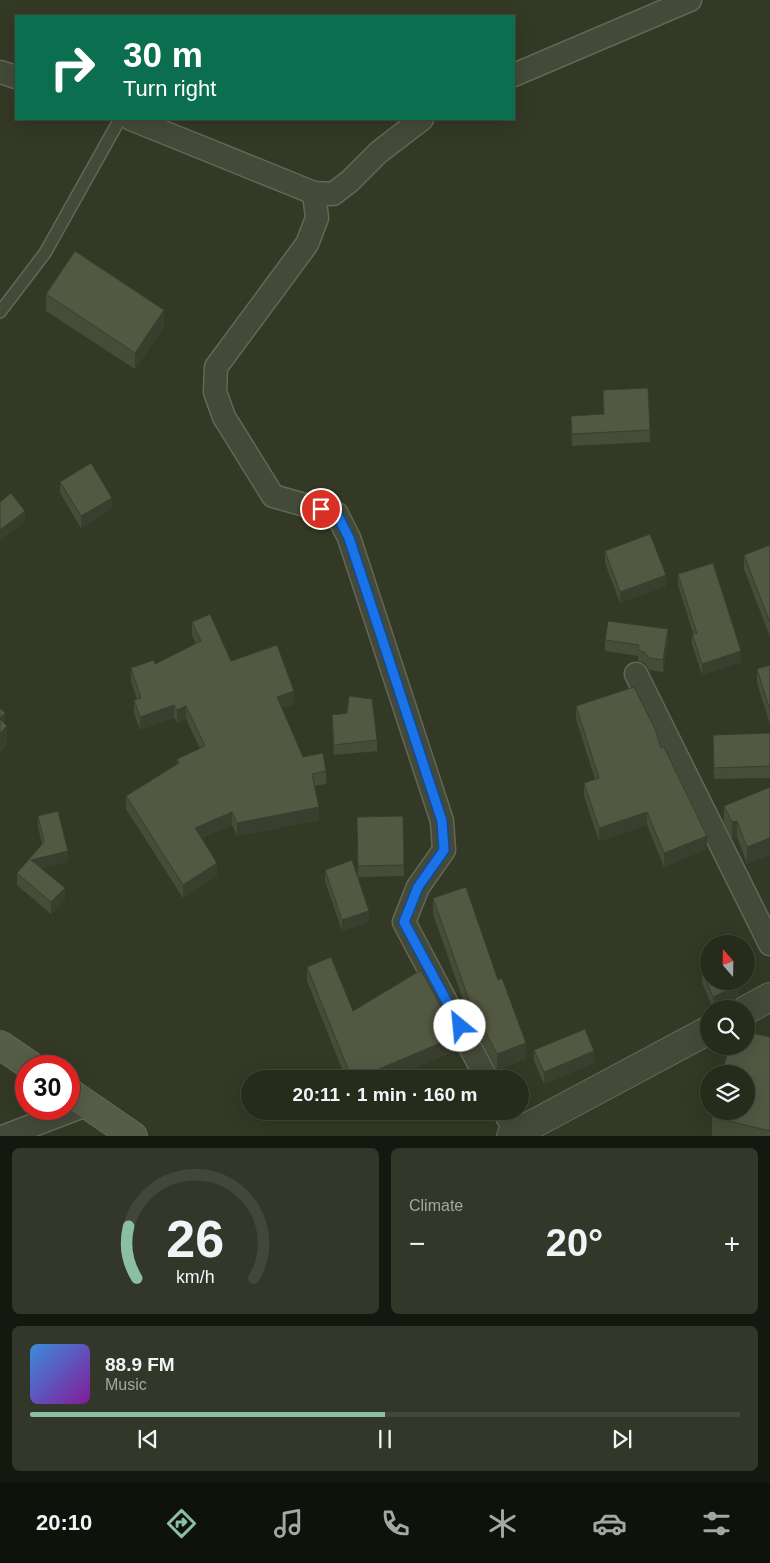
<!DOCTYPE html>
<html lang="en">
<head>
<meta charset="utf-8">
<style>
	:root { --surface:#262b1c; --page:#323729; --text:#f1f3f6; --muted:#a4a7a3; --line:#42473b; --accent:#8abfa5 }
	body { margin:0; font-family:Arial,sans-serif; background:var(--page); color:var(--text); height:100vh; display:flex; flex-direction:column; font-size:19px; white-space:nowrap }
	* { box-sizing:border-box; margin:0 }
	p { font-size:16px; color:var(--muted) }
	.icon { flex:none; width:28px; height:28px; fill:none; stroke:currentColor; stroke-width:2; stroke-linecap:round; stroke-linejoin:round }
	.map { position:relative; height:1136px; overflow:hidden }
	.sheet { display:flex; flex-direction:column; gap:12px; padding:12px; background:#15180f; flex:1 }
	.sheet>* { flex:none }
	.top-card { position:absolute; left:15px; top:15px; width:500px; height:105px; border-radius:0px; box-shadow:0 5px 20px #0002,0 0 0 1px var(--line); background:#0b6e4f; color:#fff; overflow:hidden }
	.needle { width:32px; rotate:340deg }
	.controls { position:absolute; left:700px; top:935px; display:grid; gap:10px }
	.controls a { display:grid; place-items:center; width:55px; height:55px; border-radius:50%; background:var(--surface); box-shadow:0 5px 20px #0002,0 0 0 1px var(--line); font-size:25px }
	.speed { position:absolute; left:15px; top:1055px; display:flex; gap:10px; font-size:25px; font-weight:700; text-align:center }
	.speed>* { display:grid; place-content:center; width:65px; height:65px; border-radius:50%; background:var(--surface); box-shadow:0 5px 20px #0002,0 0 0 1px var(--line); line-height:1 }
	.speed .limit { border:8px solid #d22; background:#fff; color:#111 }
	.pin { position:absolute; display:grid; place-items:center; width:42px; height:42px; color:#fff; margin:-21px; border:2px solid #fff; border-radius:50%; box-shadow:0 1px 5px #0007 }
	.me { position:absolute; width:55px; margin:-28px; rotate:332deg; stroke-linejoin:round; filter:drop-shadow(0 0 4px #0008) }
	.turn { display:flex; align-items:center; gap:18px; height:105px; padding:0 25px; font-size:22px }
	.turn .icon { width:65px; height:65px; stroke-width:2.5 }
	.turn b { display:block; font-size:35px; line-height:42px }
	.big { font-size:38px; font-weight:800; line-height:1.1 }
	.sheet .tile { flex:1; display:flex; flex-direction:column; justify-content:center; gap:8px; min-width:0; padding:0 18px; border-radius:8px; background:var(--page) }
	.sheet .dial { align-items:center; gap:0 }
	.dial svg { height:130px; overflow:visible; fill:none; stroke:var(--line); stroke-width:7; stroke-linecap:round; text-anchor:middle }
	.dial text { fill:var(--text); stroke:none }
	.song { display:flex; align-items:center; gap:15px }
	.cover { width:60px; height:60px; border-radius:8px; background:linear-gradient(135deg,hsl(210 70% 55%),hsl(290 70% 35%)) }
	.played { height:5px; border-radius:2px; background:linear-gradient(90deg,var(--accent) 50%,var(--line) 50%) }
	.keys { display:flex; justify-content:space-around; direction:ltr }
	.heat { display:flex; justify-content:space-between; align-items:center; font-size:28px; direction:ltr }
	.sheet .tiles { flex:1; display:grid; gap:12px; grid-template-columns:1fr 1fr }
	.tile:last-child { grid-column:span 2 }
	.trip { position:absolute; left:241px; top:1070px; width:288px; height:50px; border-radius:25px; background:var(--surface); box-shadow:0 5px 20px #0002,0 0 0 1px var(--line); font-weight:800; line-height:50px; text-align:center }
	.tabs { display:flex; height:80px; justify-content:space-around; align-items:center; background:#0f110b; color:var(--muted) }
	.tabs .icon { width:35px; height:35px }
	.tabs .selected { color:var(--accent) }
	.tabs b { font-size:22px; color:var(--text) }
	.map>svg:first-child { display:block }
	.lines { fill:none; stroke-linecap:round; stroke-linejoin:round }
	.service-casing { stroke:#626757; stroke-width:14 }
	.minor-casing { stroke:#626757; stroke-width:25 }
	.tertiary-casing { stroke:#626757; stroke-width:30 }
	.secondary-casing { stroke:#626757; stroke-width:30 }
	.service { stroke:#444a39; stroke-width:11 }
	.minor { stroke:#444a39; stroke-width:22 }
	.tertiary { stroke:#444a39; stroke-width:28 }
	.secondary { stroke:#555c47; stroke-width:28 }
	.wall { fill:#474c39 }
	.shaded-wall { fill:#393e2e }
	.building { fill:#525842; stroke:#393e2e }
	.route-casing { stroke:#114b97; stroke-width:12 }
	.route { stroke:#1a73e8; stroke-width:9 }
</style>
</head>
<body>
<div class="map">
<svg width="770" height="1136" viewBox="0 0 770 1136">
	<rect width="100%" height="100%" fill="#333925"/>
	<g class="lines">
		<g class="service-casing">
			<path id="service" d="M 0,312 L 45,253 L 120,119"/>
		</g>
		<g class="minor-casing">
			<g id="minor">
				<path d="M 0,72 L 16,77"/>
				<path d="M 514,75 L 690,0"/>
				<path d="M 131,119 L 314,193 L 333,194 L 350,181 L 379,152 L 422,119"/>
				<path d="M 314,193 L 317,218 L 307,244 L 216,367 L 215,392 L 224,417 L 273,496 L 337,514 L 349,538 L 442,821 L 444,850 L 418,887 L 404,922 L 487,1079"/>
				<path d="M 636,674 L 770,944"/>
				<path d="M 504,1111 L 516,1133"/>
				<path d="M 5,1136 L 86,1105"/>
			</g>
		</g>
		<g class="tertiary-casing">
			<g id="tertiary">
				<path d="M 746,1010 L 770,997"/>
				<path d="M 511,1136 L 709,1030"/>
			</g>
		</g>
		<g class="secondary-casing">
			<g id="secondary">
				<path d="M 0,1045 L 31,1066"/>
				<path d="M 69,1092 L 133,1136"/>
			</g>
		</g>
		<use href="#service" class="service"/>
		<use href="#minor" class="minor"/>
		<use href="#tertiary" class="tertiary"/>
		<use href="#secondary" class="secondary"/>
	</g>
	<g class="wall">
		<path d="M 46,294 L 164,326 L 135,369 L 46,311 Z"/>
		<path d="M 603,390 L 650,430 L 650,442 L 572,446 L 571,416 L 604,414 Z"/>
		<path d="M 60,482 L 112,509 L 81,528 L 60,493 Z"/>
		<path d="M 770,545 L 770,637 L 744,569 L 744,555 Z"/>
		<path d="M 605,551 L 666,586 L 620,603 L 605,563 Z"/>
		<path d="M 678,574 L 741,662 L 702,675 L 692,644 L 692,633 L 693,633 L 678,585 Z"/>
		<path d="M 192,622 L 231,661 L 294,704 L 282,708 L 303,757 L 326,771 L 326,784 L 314,786 L 319,820 L 237,836 L 232,825 L 202,838 L 217,876 L 183,898 L 126,809 L 126,796 L 177,764 L 177,759 L 200,749 L 186,719 L 177,723 L 174,718 L 140,730 L 134,713 L 134,700 L 137,699 L 131,681 L 131,668 L 155,664 L 196,644 L 192,635 Z"/>
		<path d="M 605,640 L 668,641 L 663,672 L 649,670 L 644,663 L 638,661 L 638,656 L 605,651 Z"/>
		<path d="M 770,665 L 770,724 L 757,683 L 757,669 Z"/>
		<path d="M 576,706 L 661,748 L 707,849 L 664,867 L 647,825 L 599,841 L 584,796 L 584,783 L 595,779 L 576,719 Z"/>
		<path d="M 332,715 L 377,740 L 377,751 L 334,755 L 332,725 Z"/>
		<path d="M 770,733 L 770,778 L 714,779 L 713,746 Z"/>
		<path d="M 770,787 L 770,856 L 770,855 L 747,864 L 737,837 L 732,839 L 724,822 L 724,806 Z"/>
		<path d="M 38,816 L 68,862 L 42,868 L 65,899 L 51,914 L 17,885 L 17,873 L 42,844 L 38,827 Z"/>
		<path d="M 403,816 L 404,876 L 358,877 L 357,817 Z"/>
		<path d="M 325,870 L 369,922 L 342,931 L 325,881 Z"/>
		<path d="M 433,898 L 526,1059 L 497,1070 L 469,1017 L 433,914 Z"/>
		<path d="M 307,967 L 353,1011 L 457,1050 L 389,1079 L 346,1079 L 307,981 Z"/>
		<path d="M 702,971 L 739,996 L 713,1008 L 702,983 Z"/>
		<path d="M 770,1037 L 770,1136 L 712,1136 L 712,1117 Z"/>
		<path d="M 534,1050 L 594,1063 L 544,1084 L 534,1061 Z"/>
	</g>
	<g class="shaded-wall">
		<path d="M 164,310 L 164,326 L 135,369 L 135,353 Z"/>
		<path d="M 112,498 L 112,509 L 81,528 L 81,516 Z"/>
		<path d="M 25,511 L 25,522 L 0,541 L 0,530 Z"/>
		<path d="M 666,575 L 666,586 L 620,603 L 620,592 Z"/>
		<path d="M 668,629 L 668,641 L 663,672 L 663,660 Z"/>
		<path d="M 741,651 L 741,662 L 702,675 L 702,664 Z"/>
		<path d="M 294,691 L 294,704 L 277,710 L 277,697 Z"/>
		<path d="M 174,705 L 174,718 L 140,730 L 140,717 Z"/>
		<path d="M 186,706 L 186,719 L 177,723 L 177,710 Z"/>
		<path d="M 5,713 L 5,728 L 7,726 L 7,745 L 0,753 L 0,718 Z"/>
		<path d="M 319,807 L 319,820 L 237,836 L 237,823 Z"/>
		<path d="M 232,812 L 232,825 L 195,841 L 195,828 Z"/>
		<path d="M 647,812 L 647,825 L 599,841 L 599,828 Z"/>
		<path d="M 737,821 L 737,837 L 732,839 L 732,822 Z"/>
		<path d="M 707,836 L 707,849 L 664,867 L 664,853 Z"/>
		<path d="M 770,838 L 770,855 L 747,864 L 747,847 Z"/>
		<path d="M 68,851 L 68,862 L 31,871 L 31,860 Z"/>
		<path d="M 217,863 L 217,876 L 183,898 L 183,885 Z"/>
		<path d="M 65,888 L 65,899 L 51,914 L 51,902 Z"/>
		<path d="M 369,911 L 369,922 L 342,931 L 342,920 Z"/>
		<path d="M 739,985 L 739,996 L 713,1008 L 713,997 Z"/>
		<path d="M 457,1036 L 457,1050 L 389,1079 L 379,1079 L 379,1069 Z"/>
		<path d="M 526,1043 L 526,1059 L 497,1070 L 497,1054 Z"/>
		<path d="M 594,1051 L 594,1063 L 544,1084 L 544,1072 Z"/>
	</g>
	<g class="building">
		<path d="M 75,251 L 164,310 L 135,353 L 46,294 Z"/>
		<path d="M 648,388 L 650,430 L 572,434 L 571,416 L 604,414 L 603,390 Z"/>
		<path d="M 91,463 L 112,498 L 81,516 L 60,482 Z"/>
		<path d="M 11,493 L 25,511 L 0,530 L 0,502 Z"/>
		<path d="M 650,534 L 666,575 L 620,592 L 605,551 Z"/>
		<path d="M 770,545 L 770,623 L 744,555 Z"/>
		<path d="M 713,563 L 741,651 L 702,664 L 692,633 L 697,634 L 678,574 Z"/>
		<path d="M 210,614 L 231,661 L 277,645 L 294,691 L 277,697 L 303,757 L 323,753 L 326,771 L 312,774 L 319,807 L 237,823 L 232,812 L 195,828 L 217,863 L 183,885 L 126,796 L 179,763 L 177,759 L 205,746 L 186,706 L 177,710 L 174,705 L 140,717 L 134,700 L 141,698 L 131,668 L 154,660 L 155,664 L 201,641 L 192,622 Z"/>
		<path d="M 608,621 L 668,629 L 663,660 L 649,658 L 644,652 L 638,650 L 639,645 L 605,640 Z"/>
		<path d="M 770,665 L 770,710 L 757,669 Z"/>
		<path d="M 634,687 L 655,729 L 661,748 L 664,747 L 707,836 L 664,853 L 647,812 L 599,828 L 584,783 L 599,778 L 576,706 Z"/>
		<path d="M 349,696 L 372,699 L 377,740 L 334,745 L 332,715 L 347,713 Z"/>
		<path d="M 0,708 L 5,713 L 0,718 Z"/>
		<path d="M 0,719 L 7,726 L 0,733 Z"/>
		<path d="M 770,733 L 770,766 L 714,768 L 713,735 Z"/>
		<path d="M 770,787 L 770,840 L 770,838 L 747,847 L 737,821 L 732,822 L 724,806 Z"/>
		<path d="M 58,811 L 68,851 L 31,860 L 65,888 L 51,902 L 17,873 L 44,842 L 38,816 Z"/>
		<path d="M 403,816 L 404,865 L 358,866 L 357,817 Z"/>
		<path d="M 352,860 L 369,911 L 342,920 L 325,870 Z"/>
		<path d="M 466,887 L 498,980 L 502,978 L 526,1043 L 497,1054 L 469,1000 L 433,898 Z"/>
		<path d="M 331,957 L 353,1011 L 421,970 L 457,1036 L 379,1069 L 383,1079 L 352,1079 L 307,967 Z"/>
		<path d="M 709,968 L 709,981 L 737,981 L 739,985 L 713,997 L 702,971 Z"/>
		<path d="M 585,1029 L 594,1051 L 544,1072 L 534,1050 Z"/>
		<path d="M 746,1032 L 770,1037 L 770,1131 L 712,1117 L 713,1111 L 746,1111 L 746,1074 L 722,1074 L 729,1046 L 746,1046 Z"/>
	</g>
	<g class="lines">
		<g class="route-casing">
			<path id="route" d="M 321,509 L 337,514 L 349,538 L 442,821 L 444,850 L 418,887 L 404,922 L 460,1026"/>
		</g>
		<use href="#route" class="route"/>
	</g>
</svg>
<div class="controls">
<a><svg class="needle" viewBox="-14 -14 28 28"><path d="M0-13l5 13h-10z" fill="#e53935"/><path d="M0 13l5-13h-10z" fill="#a4a7a3"/></svg></a>
<a><svg class="icon" aria-label="search" viewBox="0 0 24 24"><circle cx="10" cy="10" r="6"/><path d="M15 15l6 6"/></svg></a>
<a><svg class="icon" aria-label="layers" viewBox="0 0 24 24"><path d="M12 4l9 5-9 5-9-5zM3 14l9 5 9-5"/></svg></a>
</div>
<div class="speed"><div class="limit">30</div></div>
<div class="pin" style="left:321px;top:509px;background:#d93025"><svg class="icon" aria-label="arrive" viewBox="0 0 24 24"><path d="M6 21V4h12l-3 4 3 4H6"/></svg></div>
<svg class="me" style="left:460px;top:1026px" viewBox="-20 -20 40 40"><circle r="19" fill="#fff"/><path d="M0-13L10 11 0 6-10 11z" fill="#1a73e8"/></svg>
<div class="trip">20:11 · 1 min · 160 m</div>
<div class="top-card">
<div class="turn"><svg class="icon" aria-label="right" viewBox="0 0 24 24"><path d="M7 20v-9h11M14 6l5 5-5 5"/></svg><div><b>30 m</b>Turn right</div></div>
</div>
</div>
<section class="sheet">
<div class="tiles">
<div class="tile dial"><svg viewBox="0 0 100 80">
<path d="M14 69A42 42 0 1 1 86 69"/>
<path d="M14 69A42 42 0 0 1 9 37" stroke="#8abfa5"/>
<text x="50" y="56" font-size="32" font-weight="700">26</text>
<text x="50" y="72" font-size="11">km/h</text>
</svg></div>
<div class="tile"><p>Climate</p>
<div class="heat"><a>−</a><b class="big">20°</b><a>+</a></div>
</div>
<div class="tile">
<div class="song"><i class="cover"></i><div><b>88.9 FM</b><p>Music</p></div></div>
<div class="played"></div>
<div class="keys"><svg class="icon" aria-label="previous" viewBox="0 0 24 24"><path d="M18 5L8 12l10 7zM5 5v14"/></svg><svg class="icon" aria-label="pause" viewBox="0 0 24 24"><path d="M8 5v14M16 5v14"/></svg><svg class="icon" aria-label="next" viewBox="0 0 24 24"><path d="M6 5l10 7-10 7zM19 5v14"/></svg></div>
</div>
</div>
</section>
<nav class="tabs">
<b>20:10</b>
<svg class="icon selected" aria-label="directions" viewBox="0 0 24 24"><path d="M12 3l9 9-9 9-9-9zM9 14v-3h6M13 9l2 2-2 2"/></svg>
<svg class="icon" aria-label="music" viewBox="0 0 24 24"><path d="M9 18V5l10-2v13"/><circle cx="6" cy="18" r="3"/><circle cx="16" cy="16" r="3"/></svg>
<svg class="icon" aria-label="phone" viewBox="0 0 24 24"><path d="M5 4h4l2 5-3 2q2 4 5 5l2-3 5 2v4C11 20 4 13 5 4z"/></svg>
<svg class="icon" aria-label="climate" viewBox="0 0 24 24"><path d="M12 3v18M4 7l16 10M4 17L20 7"/></svg>
<svg class="icon" aria-label="car" viewBox="0 0 24 24"><path d="M5 17H2v-5l4-1 3-4h7l3 4 3 1v5h-3M9 17h6M6 11h13"/><circle cx="7" cy="17" r="2"/><circle cx="17" cy="17" r="2"/></svg>
<svg class="icon" aria-label="filters" viewBox="0 0 24 24"><path d="M4 7h16M4 17h16"/><circle cx="9" cy="7" r="2"/><circle cx="15" cy="17" r="2"/></svg>
</nav>
</body>
</html>
